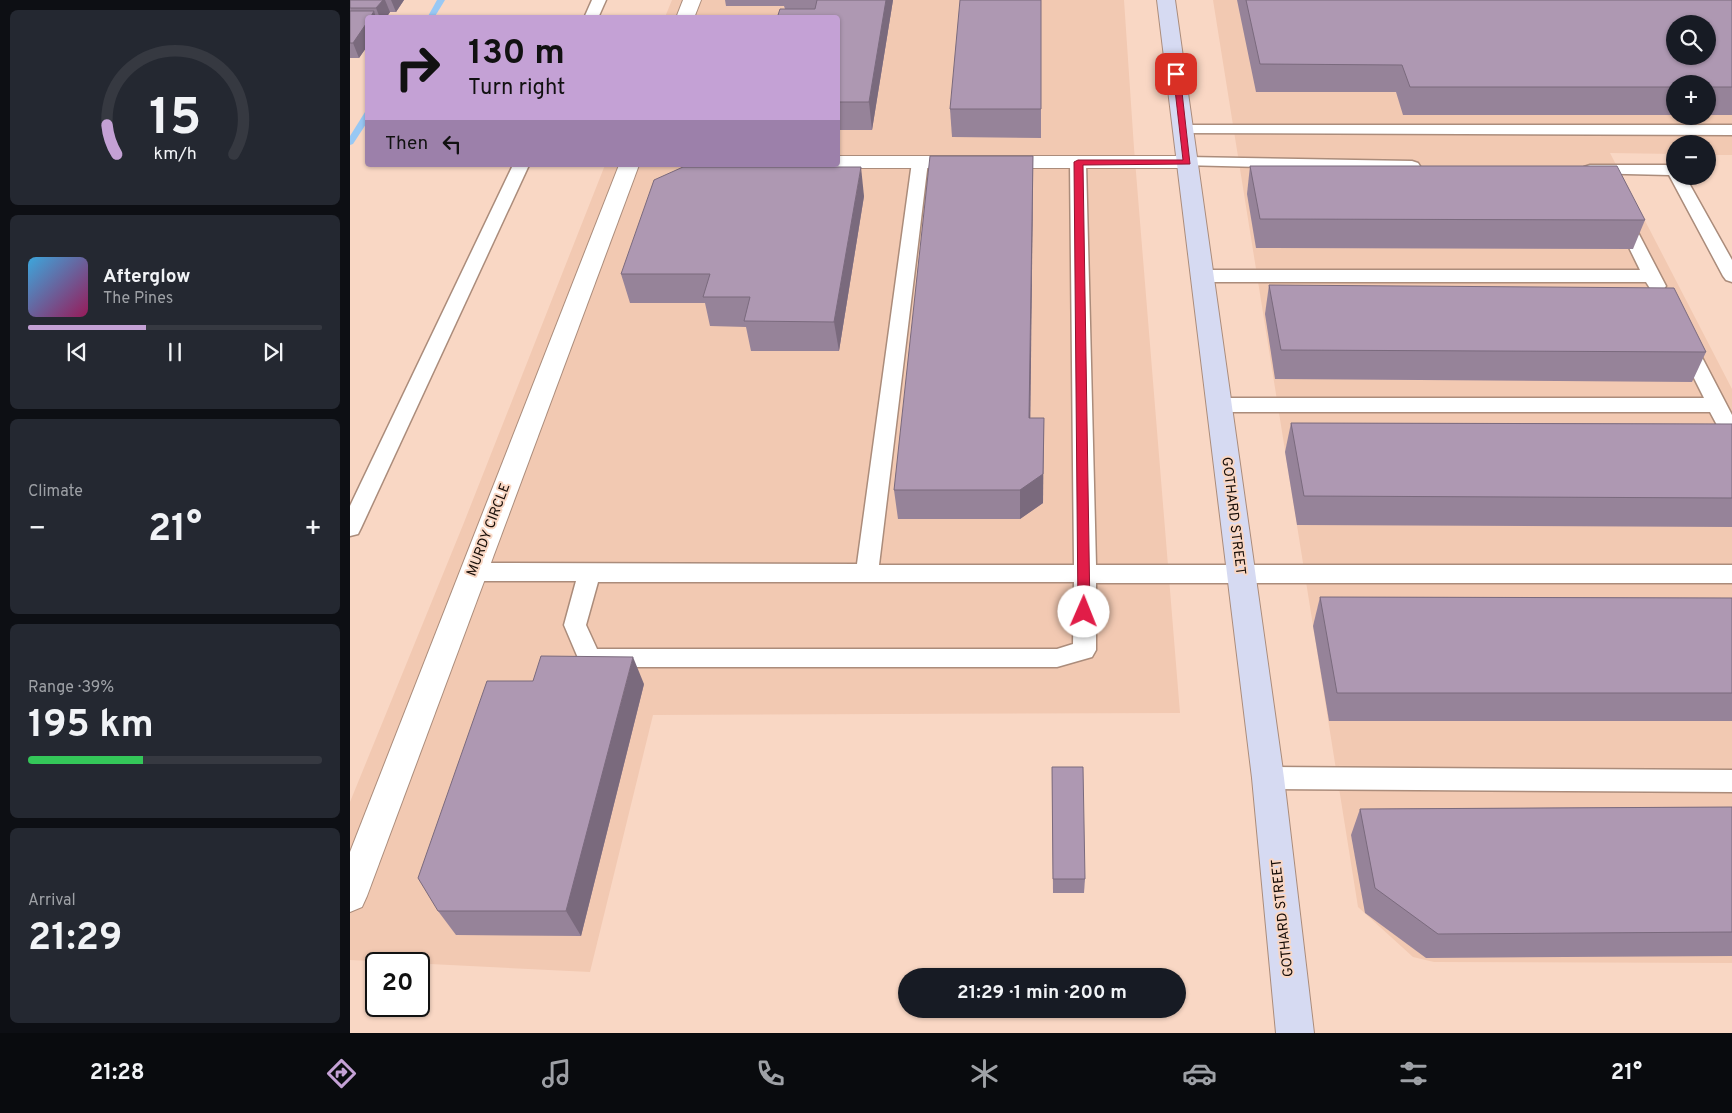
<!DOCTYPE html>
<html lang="en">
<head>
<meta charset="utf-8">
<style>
	:root { --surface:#171b24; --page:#242831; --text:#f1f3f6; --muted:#9ea1a6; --line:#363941; --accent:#c4a1d5 }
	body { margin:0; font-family:Overpass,sans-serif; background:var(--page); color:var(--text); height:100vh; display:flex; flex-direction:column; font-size:19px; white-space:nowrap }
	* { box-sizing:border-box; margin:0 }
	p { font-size:16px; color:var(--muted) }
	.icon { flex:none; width:28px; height:28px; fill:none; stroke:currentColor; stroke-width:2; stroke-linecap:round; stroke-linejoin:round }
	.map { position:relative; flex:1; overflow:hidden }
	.panel { display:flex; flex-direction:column; gap:10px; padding:10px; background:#0d0f14; width:350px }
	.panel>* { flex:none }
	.top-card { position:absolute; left:15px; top:15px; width:475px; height:152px; border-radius:5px; box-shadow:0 1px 4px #0004; background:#c4a1d5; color:#111; overflow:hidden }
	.controls { position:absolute; left:1316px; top:15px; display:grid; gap:10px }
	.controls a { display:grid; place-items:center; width:50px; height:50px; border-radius:50%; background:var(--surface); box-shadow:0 1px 4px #0004; font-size:25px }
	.speed { position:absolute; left:15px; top:952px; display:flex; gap:10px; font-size:25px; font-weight:700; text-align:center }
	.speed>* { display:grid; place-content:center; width:65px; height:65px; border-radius:50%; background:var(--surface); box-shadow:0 1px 4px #0004; line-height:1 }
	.speed .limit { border:2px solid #111; border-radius:8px; background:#fff; color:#111 }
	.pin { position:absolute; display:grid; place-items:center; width:42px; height:42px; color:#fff; margin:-21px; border-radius:10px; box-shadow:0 2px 8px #0006 }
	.me { position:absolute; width:55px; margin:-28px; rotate:1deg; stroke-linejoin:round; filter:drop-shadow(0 0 4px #0008) }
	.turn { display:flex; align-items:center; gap:18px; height:105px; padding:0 20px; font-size:22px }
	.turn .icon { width:65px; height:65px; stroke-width:2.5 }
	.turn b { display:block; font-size:35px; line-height:42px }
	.then { display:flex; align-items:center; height:48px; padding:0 20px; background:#0003; gap:10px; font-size:19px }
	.big { font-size:38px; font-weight:700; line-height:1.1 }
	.panel .widget { flex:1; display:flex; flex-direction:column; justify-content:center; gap:8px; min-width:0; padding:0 18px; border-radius:8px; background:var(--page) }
	.panel .dial { align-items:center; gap:0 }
	.dial svg { height:130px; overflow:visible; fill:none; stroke:var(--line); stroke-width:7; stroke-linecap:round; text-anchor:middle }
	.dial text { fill:var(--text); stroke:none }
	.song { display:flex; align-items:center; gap:15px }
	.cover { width:60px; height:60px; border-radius:8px; background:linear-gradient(135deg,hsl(200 70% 55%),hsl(330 70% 35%)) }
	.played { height:5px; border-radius:2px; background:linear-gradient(90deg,var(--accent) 40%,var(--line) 40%) }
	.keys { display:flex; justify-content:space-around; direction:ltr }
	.heat { display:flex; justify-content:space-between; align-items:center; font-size:28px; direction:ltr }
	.charge { height:8px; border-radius:4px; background:linear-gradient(90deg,#34c759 39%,var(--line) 0) }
	.trip { position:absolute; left:548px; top:968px; width:288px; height:50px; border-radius:25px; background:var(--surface); box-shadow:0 1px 4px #0004; font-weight:700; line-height:50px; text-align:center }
	.dock { display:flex; height:80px; justify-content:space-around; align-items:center; background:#090b0e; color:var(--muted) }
	.dock .icon { width:35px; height:35px }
	.dock .selected { color:var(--accent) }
	.dock b { font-size:22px; color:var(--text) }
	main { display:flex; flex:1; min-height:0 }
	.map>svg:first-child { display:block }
	.built { fill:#f2c9b2; fill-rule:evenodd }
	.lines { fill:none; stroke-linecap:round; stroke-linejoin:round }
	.stream { fill:#98c8f4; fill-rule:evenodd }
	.lane-casing { stroke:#ab8c7b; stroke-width:3 }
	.street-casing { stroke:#ab8c7b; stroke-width:2 }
	.secondary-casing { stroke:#ab8c7b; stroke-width:2 }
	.lane { fill:#fff; fill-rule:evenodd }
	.street { fill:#fff; fill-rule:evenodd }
	.secondary { fill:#d6daf2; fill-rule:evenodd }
	.wall { fill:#968399 }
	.shaded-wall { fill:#7a6a7d }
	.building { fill:#ae98b2; stroke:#7a6a7d; fill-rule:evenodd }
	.route { fill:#e11d48; stroke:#92132f }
	.labels { text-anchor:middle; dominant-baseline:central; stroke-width:4; stroke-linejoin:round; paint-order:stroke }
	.street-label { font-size:14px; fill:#170d07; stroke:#f9d7c4 }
</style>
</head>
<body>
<main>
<section class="panel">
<div class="widget dial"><svg viewBox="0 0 100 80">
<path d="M14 69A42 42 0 1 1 86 69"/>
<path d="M14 69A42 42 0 0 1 8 51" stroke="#c4a1d5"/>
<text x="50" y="56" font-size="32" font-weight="700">15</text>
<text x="50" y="72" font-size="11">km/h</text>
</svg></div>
<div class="widget">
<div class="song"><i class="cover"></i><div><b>Afterglow</b><p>The Pines</p></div></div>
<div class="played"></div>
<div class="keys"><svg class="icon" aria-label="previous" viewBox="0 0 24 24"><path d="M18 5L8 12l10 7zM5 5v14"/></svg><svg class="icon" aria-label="pause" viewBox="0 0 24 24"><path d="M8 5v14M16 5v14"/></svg><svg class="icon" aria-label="next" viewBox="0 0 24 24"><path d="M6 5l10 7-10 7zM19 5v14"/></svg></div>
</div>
<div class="widget"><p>Climate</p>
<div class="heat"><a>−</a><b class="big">21°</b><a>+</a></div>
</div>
<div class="widget"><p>Range · 39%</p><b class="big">195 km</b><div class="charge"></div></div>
<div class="widget"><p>Arrival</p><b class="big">21:29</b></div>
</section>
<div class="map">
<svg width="1382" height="1033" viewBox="0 0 1382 1033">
	<rect width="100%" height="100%" fill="#f9d7c4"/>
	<g class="built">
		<path d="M 322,0 L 774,0 L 784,148 L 830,713 L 303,715 L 240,972 L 0,960 L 0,802 L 113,525 L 255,165 L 488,165 L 488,18 L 315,17 Z"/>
		<path d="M 863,0 L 1382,0 L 1382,155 L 1358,155 L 1358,144 L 1325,144 L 1325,154 L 1260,153 L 1382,389 L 1382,963 L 1084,962 L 1063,957 L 1008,907 ZM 1325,24 L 1358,24 L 1358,56 L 1325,56 ZM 1325,84 L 1358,84 L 1358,116 L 1325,116 Z"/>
	</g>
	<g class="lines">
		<g class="stream">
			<path d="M 87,0 L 95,0 L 84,18 L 77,18 Z"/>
			<path d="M 15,112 L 18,112 L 18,121 L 3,144 L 0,145 L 0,136 Z"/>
		</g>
		<g class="lane-casing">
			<g id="lane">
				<path d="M 242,0 L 256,0 L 248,18 L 234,18 Z"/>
				<path d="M 833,125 L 1382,125 L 1382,135 L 827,133 L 825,130 L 827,127 Z"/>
				<path d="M 570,157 L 576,159 L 578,162 L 529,565 L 724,565 L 720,162 L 722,159 L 734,159 L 736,162 L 746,565 L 1382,565 L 1382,583 L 746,583 L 746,650 L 742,657 L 707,667 L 239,667 L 231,665 L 214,625 L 226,581 L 124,581 L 116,578 L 113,572 L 116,566 L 124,563 L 507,564 L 562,162 L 564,159 ZM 248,582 L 724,582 L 723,644 L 707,649 L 247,649 L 236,625 Z"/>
				<path d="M 837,157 L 1062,161 L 1068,163 L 1070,166 L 1068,169 L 1062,171 L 831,165 L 829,162 L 831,159 Z"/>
				<path d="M 163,165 L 179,165 L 11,528 L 8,534 L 0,536 L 0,506 Z"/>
				<path d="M 1240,165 L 1325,165 L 1325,176 L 1335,176 L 1382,260 L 1382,282 L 1376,280 L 1373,276 L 1319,175 L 1234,173 L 1232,170 L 1234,167 Z"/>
				<path d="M 1272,212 L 1278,213 L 1280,217 L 1316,286 L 1313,290 L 1307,292 L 1301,290 L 1296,282 L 852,282 L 846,280 L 843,276 L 846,272 L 852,270 L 1290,270 L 1264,217 L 1266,213 Z"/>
				<path d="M 1335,336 L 1342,338 L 1344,342 L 1382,415 L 1382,442 L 1375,440 L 1360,412 L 869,412 L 862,410 L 859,405 L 862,400 L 869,398 L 1354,398 L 1326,342 L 1328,338 Z"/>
				<path d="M 918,767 L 1382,770 L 1382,792 L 918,789 L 909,786 L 905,778 L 909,770 Z"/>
			</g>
		</g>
		<g class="street-casing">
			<g id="street">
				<path d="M 333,0 L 351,0 L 344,18 L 326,18 Z"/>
				<path d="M 488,156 L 837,156 L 844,158 L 847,162 L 844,166 L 837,168 L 488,168 L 481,166 L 480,165 L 488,165 Z"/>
				<path d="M 269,165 L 289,165 L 17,896 L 12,907 L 0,912 L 0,852 Z"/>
			</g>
		</g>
		<g class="secondary-casing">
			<path id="secondary" d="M 807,0 L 825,0 L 934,778 L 964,1033 L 926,1033 L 902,778 Z"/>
		</g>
		<use href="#lane" class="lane"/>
		<use href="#street" class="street"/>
		<use href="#secondary" class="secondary"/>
	</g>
	<g class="wall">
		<path d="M 0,0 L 54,0 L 46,12 L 40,12 L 36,18 L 18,18 L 18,45 L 9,58 L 0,58 Z"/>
		<path d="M 375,0 L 543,0 L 522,130 L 488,130 L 488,18 L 435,9 L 434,6 L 376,6 Z"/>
		<path d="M 691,0 L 691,138 L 602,137 L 600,109 Z"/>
		<path d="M 887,0 L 1382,0 L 1382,115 L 1358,115 L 1358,84 L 1325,84 L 1325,115 L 1053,115 L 1046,92 L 906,92 Z"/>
		<path d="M 683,156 L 680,418 L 693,503 L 670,519 L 548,519 L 544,490 Z"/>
		<path d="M 900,166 L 1295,220 L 1283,249 L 906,248 L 897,194 Z"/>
		<path d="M 514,196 L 489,351 L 401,351 L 396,327 L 360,326 L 355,303 L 280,303 L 271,274 Z"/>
		<path d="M 919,285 L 1356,352 L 1342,382 L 925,379 L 915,314 Z"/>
		<path d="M 941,423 L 1382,424 L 1382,527 L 947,525 L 935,452 Z"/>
		<path d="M 970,597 L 1382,598 L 1382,721 L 979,721 L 963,626 Z"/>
		<path d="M 294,684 L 231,936 L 106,935 L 88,911 Z"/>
		<path d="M 702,767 L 735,879 L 734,893 L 703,893 Z"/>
		<path d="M 1382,807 L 1382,956 L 1076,958 L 1015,913 L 1001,835 L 1010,809 Z"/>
	</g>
	<g class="shaded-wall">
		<path d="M 33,0 L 35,0 L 40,12 L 36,18 L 30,18 L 26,8 Z"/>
		<path d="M 41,0 L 54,0 L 46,12 Z"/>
		<path d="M 536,0 L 543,0 L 522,130 L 519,102 Z"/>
		<path d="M 24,11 L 26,18 L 20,18 Z"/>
		<path d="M 18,21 L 18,45 L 9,58 L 3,43 Z"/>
		<path d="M 683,156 L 683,185 L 680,448 L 679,418 Z"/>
		<path d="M 511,167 L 514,196 L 489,351 L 484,322 Z"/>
		<path d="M 694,418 L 693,503 L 670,519 L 670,490 Z"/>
		<path d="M 283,657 L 294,684 L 231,936 L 216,911 Z"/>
	</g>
	<g class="building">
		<path d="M 0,0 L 33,0 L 26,8 L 0,8 Z"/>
		<path d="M 467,0 L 536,0 L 519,102 L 488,102 L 488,18 L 427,18 L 430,9 L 465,9 Z"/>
		<path d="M 610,0 L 691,0 L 691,109 L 600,109 Z"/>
		<path d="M 896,0 L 1382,0 L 1382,87 L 1358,87 L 1358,84 L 1325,84 L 1325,87 L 1060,87 L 1052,65 L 910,64 ZM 1325,24 L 1358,24 L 1358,56 L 1325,56 Z"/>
		<path d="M 0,11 L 24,11 L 20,18 L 18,18 L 18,21 L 3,43 L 0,43 Z"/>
		<path d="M 580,156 L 683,156 L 679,418 L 694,418 L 693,474 L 670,490 L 544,490 Z"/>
		<path d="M 900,166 L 1267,166 L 1295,220 L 910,219 Z"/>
		<path d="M 333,167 L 511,167 L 484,322 L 394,321 L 400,297 L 353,297 L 360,274 L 271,274 L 304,180 Z"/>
		<path d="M 919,285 L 1324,288 L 1356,352 L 931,350 Z"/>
		<path d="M 941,423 L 1382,424 L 1382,498 L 954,496 Z"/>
		<path d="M 970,597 L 1382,598 L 1382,693 L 987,693 Z"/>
		<path d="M 191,656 L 283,657 L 216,911 L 88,911 L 68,878 L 137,681 L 183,681 Z"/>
		<path d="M 702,767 L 733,767 L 735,879 L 703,879 Z"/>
		<path d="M 1382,807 L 1382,932 L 1088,934 L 1025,888 L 1010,809 Z"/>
	</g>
	<path class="route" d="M 823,72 L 830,74 L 840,164 L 733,165 L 740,612 L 739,615 L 730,615 L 728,612 L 724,162 L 728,160 L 833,160 Z"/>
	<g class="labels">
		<g class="street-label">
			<text transform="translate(883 516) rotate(83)">GOTHARD STREET</text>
			<text transform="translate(139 530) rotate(-69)">MURDY CIRCLE</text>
			<text transform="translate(933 918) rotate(-96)">GOTHARD STREET</text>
		</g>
	</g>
</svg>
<div class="controls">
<a><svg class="icon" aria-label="search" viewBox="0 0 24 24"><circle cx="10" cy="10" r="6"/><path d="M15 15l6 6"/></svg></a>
<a>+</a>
<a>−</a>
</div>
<div class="speed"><div class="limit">20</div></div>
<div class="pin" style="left:826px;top:74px;background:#d93025"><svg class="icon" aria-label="arrive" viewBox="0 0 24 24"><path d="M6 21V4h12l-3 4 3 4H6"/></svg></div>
<svg class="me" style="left:734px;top:612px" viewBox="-20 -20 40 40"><circle r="19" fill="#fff"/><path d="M0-13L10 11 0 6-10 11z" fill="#e11d48"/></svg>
<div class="trip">21:29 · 1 min · 200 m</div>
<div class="top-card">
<div class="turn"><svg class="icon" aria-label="right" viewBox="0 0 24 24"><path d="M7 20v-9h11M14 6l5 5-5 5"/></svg><div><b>130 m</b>Turn right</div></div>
<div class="then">Then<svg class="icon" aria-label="left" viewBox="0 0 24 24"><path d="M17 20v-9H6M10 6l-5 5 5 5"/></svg></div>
</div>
</div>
</main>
<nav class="dock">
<b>21:28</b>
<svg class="icon selected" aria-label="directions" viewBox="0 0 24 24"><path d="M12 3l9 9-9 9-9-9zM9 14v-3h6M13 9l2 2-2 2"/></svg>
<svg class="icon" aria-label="music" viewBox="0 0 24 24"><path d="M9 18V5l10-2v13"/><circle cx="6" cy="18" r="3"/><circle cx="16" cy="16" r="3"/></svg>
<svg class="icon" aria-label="phone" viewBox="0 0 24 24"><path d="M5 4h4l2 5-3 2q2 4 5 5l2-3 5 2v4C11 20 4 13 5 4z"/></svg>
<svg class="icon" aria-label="climate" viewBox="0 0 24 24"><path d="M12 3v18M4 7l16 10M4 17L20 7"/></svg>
<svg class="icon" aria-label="car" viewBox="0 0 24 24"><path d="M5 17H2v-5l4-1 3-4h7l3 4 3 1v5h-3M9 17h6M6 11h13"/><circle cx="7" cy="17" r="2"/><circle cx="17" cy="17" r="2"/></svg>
<svg class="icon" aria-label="filters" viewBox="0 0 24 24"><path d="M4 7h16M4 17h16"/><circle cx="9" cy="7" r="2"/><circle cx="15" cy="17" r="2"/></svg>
<b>21°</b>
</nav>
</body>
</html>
